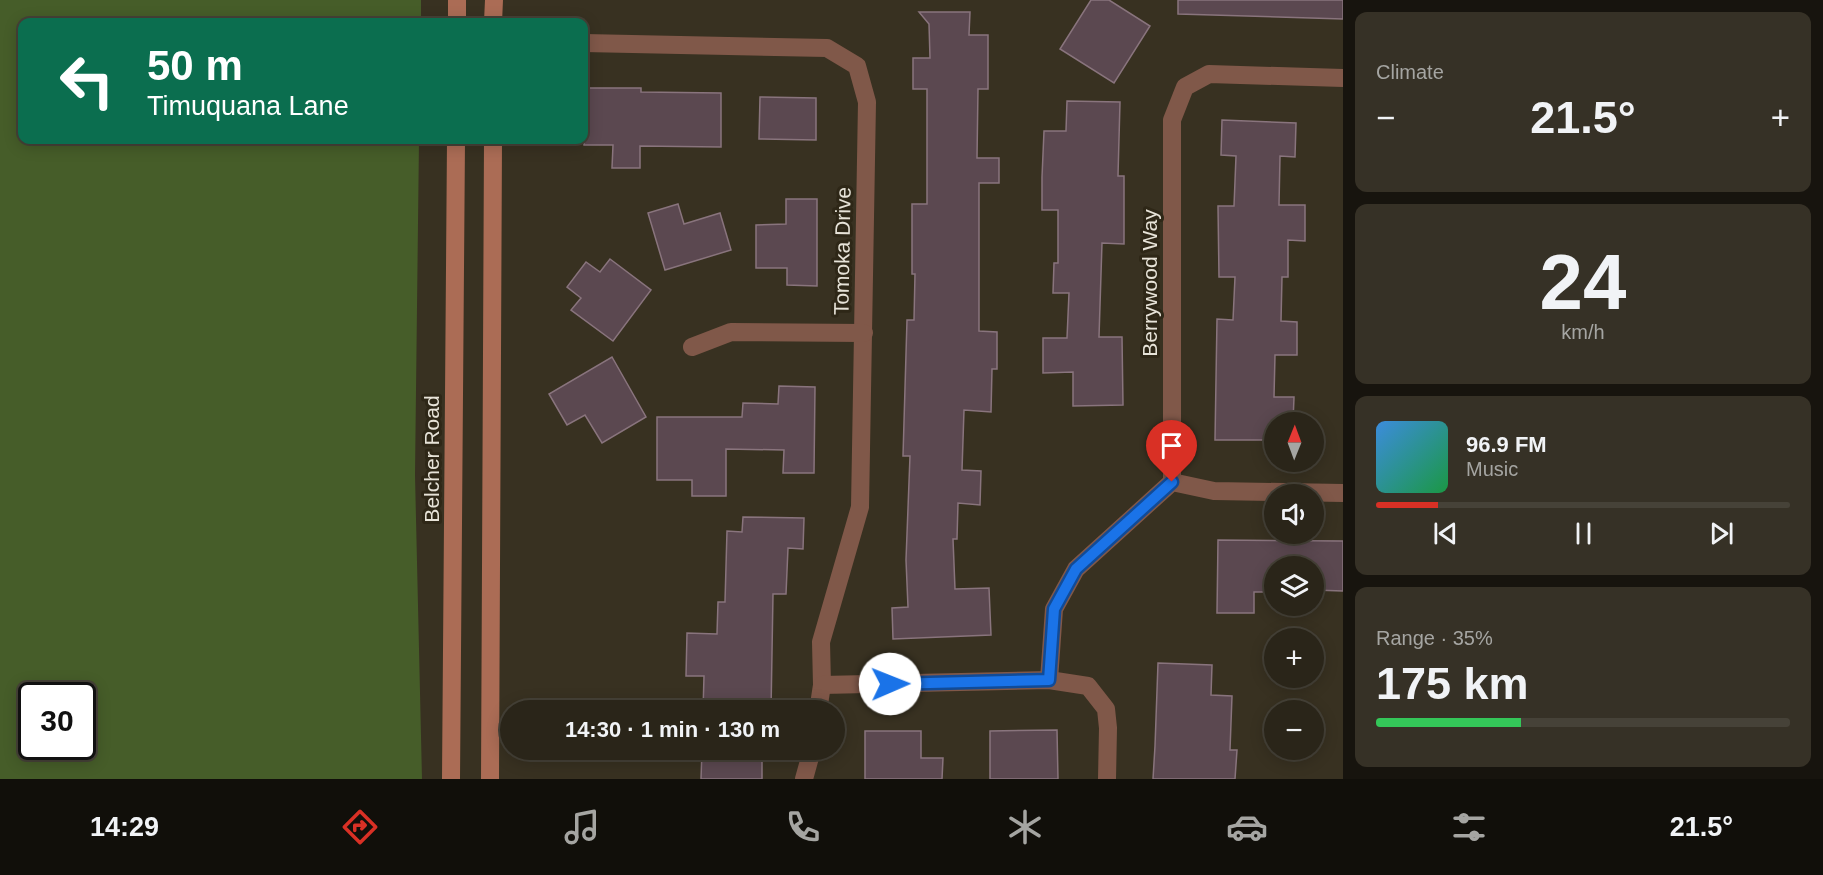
<!DOCTYPE html>
<html lang="en">
<head>
<meta charset="utf-8">
<style>
	:root { --surface:#2a2519; --page:#363126; --text:#f1f3f6; --muted:#a5a5a2; --line:#464238; --accent:#d93025 }
	body { margin:0; font-family:Helvetica,sans-serif; background:var(--page); color:var(--text); height:100vh; display:flex; flex-direction:column; font-size:22px; white-space:nowrap }
	* { box-sizing:border-box; margin:0 }
	p { font-size:20px; color:var(--muted) }
	.icon { flex:none; width:33px; height:33px; fill:none; stroke:currentColor; stroke-width:2; stroke-linecap:round; stroke-linejoin:round }
	.map { position:relative; flex:1; overflow:hidden }
	.panel { display:flex; flex-direction:column; gap:12px; padding:12px; background:#17140e; width:480px }
	.panel>* { flex:none }
	.hud { position:absolute; left:18px; top:18px; width:570px; height:126px; border-radius:12px; box-shadow:0 3px 15px #0003,0 0 0 2px var(--line); background:#0b6e4f; color:#fff; overflow:hidden }
	.needle { width:39px; rotate:1deg }
	.buttons { position:absolute; left:1264px; top:412px; display:grid; gap:12px }
	.buttons a { display:grid; place-items:center; width:60px; height:60px; border-radius:50%; background:var(--surface); box-shadow:0 3px 15px #0003,0 0 0 2px var(--line); font-size:30px }
	.speed { position:absolute; left:18px; top:682px; display:flex; gap:12px; font-size:30px; font-weight:700; text-align:center }
	.speed>* { display:grid; place-content:center; width:78px; height:78px; border-radius:50%; background:var(--surface); box-shadow:0 3px 15px #0003,0 0 0 2px var(--line); line-height:1 }
	.speed .limit { border:3px solid #111; border-radius:9px; background:#fff; color:#111 }
	.pin { position:absolute; display:grid; place-items:center; width:51px; height:51px; color:#fff; margin:-62px -26px; border-radius:50% 50% 50% 0; rotate:-45deg; box-shadow:0 0 6px #0007 }
	.pin .icon { rotate:45deg }
	.me { position:absolute; width:66px; margin:-33px; rotate:89deg; stroke-linejoin:round; filter:drop-shadow(0 0 4px #0008) }
	.turn { display:flex; align-items:center; gap:21px; height:126px; padding:0 30px; font-size:27px }
	.turn .icon { width:78px; height:78px; stroke-width:2.5 }
	.turn b { display:block; font-size:42px; line-height:51px }
	.big { font-size:45px; font-weight:800; line-height:1.1 }
	.panel .card { flex:1; display:flex; flex-direction:column; justify-content:center; gap:9px; min-width:0; padding:0 21px; border-radius:12px; background:var(--page) }
	.panel .dial { align-items:center; gap:0 }
	.dial b { font-size:78px; line-height:1 }
	.song { display:flex; align-items:center; gap:18px }
	.cover { width:72px; height:72px; border-radius:9px; background:linear-gradient(135deg,hsl(210 70% 55%),hsl(140 70% 35%)) }
	.played { height:6px; border-radius:3px; background:linear-gradient(90deg,var(--accent) 15%,var(--line) 15%) }
	.keys { display:flex; justify-content:space-around; direction:ltr }
	.heat { display:flex; justify-content:space-between; align-items:center; font-size:33px; direction:ltr }
	.charge { height:9px; border-radius:4px; background:linear-gradient(90deg,#34c759 35%,var(--line) 0) }
	.trip { position:absolute; left:500px; top:700px; width:345px; height:60px; border-radius:30px; background:var(--surface); box-shadow:0 3px 15px #0003,0 0 0 2px var(--line); font-weight:800; line-height:60px; text-align:center }
	.dock { display:flex; height:96px; justify-content:space-around; align-items:center; background:#110f0a; color:var(--muted) }
	.dock .icon { width:42px; height:42px }
	.dock .on { color:var(--accent) }
	.dock b { font-size:27px; color:var(--text) }
	main { display:flex; flex:1; min-height:0 }
	.map>svg:first-child { display:block }
	.green { fill:#465d29; fill-rule:evenodd }
	.building { fill:#5b4850; stroke:#89747d; stroke-width:1.5 }
	.lines { fill:none; stroke-linecap:round; stroke-linejoin:round }
	.street { stroke:#805849; stroke-width:18 }
	.secondary { stroke:#ab6c55; stroke-width:18 }
	.route-casing { stroke:#114b97; stroke-width:15 }
	.route { stroke:#1a73e8; stroke-width:10 }
	.labels { text-anchor:middle; dominant-baseline:central; stroke-width:6; stroke-linejoin:round; paint-order:stroke }
	.street-label { font-size:21px; fill:#e7e3d8; stroke:#2e2717 }
</style>
</head>
<body>
<main>
<div class="map">
<svg width="1343" height="779" viewBox="0 0 1343 779">
	<rect width="100%" height="100%" fill="#383121"/>
	<path class="green" d="M 0,0 L 421,0 L 421,22 L 22,22 L 22,140 L 419,140 L 415,475 L 422,779 L 0,779 ZM 32,696 L 82,696 L 82,747 L 32,747 Z"/>
	<g class="building">
		<path d="M 1091,0 L 1109,0 L 1150,26 L 1114,83 L 1060,49 Z"/>
		<path d="M 1178,0 L 1343,0 L 1343,19 L 1178,14 Z"/>
		<path d="M 919,12 L 970,12 L 969,35 L 988,35 L 988,89 L 978,89 L 977,158 L 999,158 L 999,183 L 979,183 L 979,331 L 997,332 L 997,369 L 992,369 L 991,412 L 964,410 L 962,470 L 981,471 L 980,505 L 958,503 L 957,539 L 953,539 L 955,589 L 989,588 L 991,635 L 893,639 L 892,608 L 908,607 L 906,560 L 910,456 L 903,456 L 907,320 L 914,320 L 915,274 L 912,274 L 912,204 L 927,204 L 927,89 L 913,89 L 913,58 L 930,58 L 929,24 Z"/>
		<path d="M 584,88 L 641,88 L 641,92 L 721,93 L 721,147 L 640,146 L 640,168 L 612,168 L 613,145 L 584,145 Z"/>
		<path d="M 760,97 L 816,98 L 816,140 L 759,139 Z"/>
		<path d="M 1067,101 L 1120,102 L 1118,176 L 1124,176 L 1124,244 L 1102,243 L 1099,337 L 1122,337 L 1123,405 L 1073,406 L 1073,372 L 1043,373 L 1043,338 L 1067,338 L 1069,293 L 1053,293 L 1054,263 L 1058,263 L 1058,210 L 1042,210 L 1042,177 L 1044,131 L 1066,131 Z"/>
		<path d="M 1222,120 L 1296,123 L 1295,157 L 1280,156 L 1279,205 L 1305,205 L 1305,241 L 1288,240 L 1288,277 L 1282,277 L 1281,321 L 1297,322 L 1297,355 L 1275,355 L 1274,397 L 1294,397 L 1293,423 L 1275,423 L 1275,440 L 1215,440 L 1217,319 L 1233,320 L 1235,277 L 1219,277 L 1218,206 L 1234,206 L 1236,156 L 1221,155 Z"/>
		<path d="M 786,199 L 817,199 L 817,286 L 787,285 L 787,268 L 756,268 L 756,225 L 786,224 Z"/>
		<path d="M 678,204 L 684,224 L 720,213 L 731,250 L 665,270 L 648,213 Z"/>
		<path d="M 610,259 L 651,290 L 613,341 L 571,310 L 581,298 L 567,287 L 586,262 L 600,272 Z"/>
		<path d="M 612,357 L 646,417 L 602,443 L 585,415 L 567,425 L 549,394 Z"/>
		<path d="M 779,386 L 815,387 L 814,473 L 783,473 L 784,450 L 726,449 L 726,496 L 692,496 L 692,480 L 657,480 L 657,417 L 742,417 L 743,403 L 778,404 Z"/>
		<path d="M 743,517 L 804,518 L 803,549 L 788,548 L 786,594 L 773,594 L 771,711 L 703,711 L 704,676 L 686,676 L 687,633 L 717,634 L 718,602 L 725,602 L 727,531 L 742,532 Z"/>
		<path d="M 1218,540 L 1343,541 L 1343,591 L 1314,590 L 1314,567 L 1275,567 L 1275,592 L 1254,592 L 1254,613 L 1217,613 Z"/>
		<path d="M 1158,663 L 1212,665 L 1211,695 L 1232,696 L 1230,750 L 1237,750 L 1235,779 L 1153,779 L 1155,746 Z"/>
		<path d="M 1057,730 L 1058,779 L 990,779 L 990,731 Z"/>
		<path d="M 865,731 L 921,731 L 921,758 L 943,758 L 942,779 L 865,779 Z"/>
		<path d="M 702,750 L 762,750 L 762,779 L 701,779 Z"/>
	</g>
	<g class="lines">
		<g class="street">
			<path d="M 584,43 L 827,48 L 857,66 L 867,102 L 860,507 L 821,642 L 822,685 L 818,711"/>
			<path d="M 692,347 L 731,332 L 864,333"/>
			<path d="M 1172,482 L 1172,120 L 1185,87 L 1209,74 L 1343,78"/>
			<path d="M 1049,680 L 1054,609 L 1076,569 L 1172,482 L 1214,491 L 1343,493"/>
			<path d="M 822,685 L 1049,680 L 1088,686 L 1106,709 L 1108,728 L 1107,779"/>
			<path d="M 804,779 L 812,750"/>
		</g>
		<g class="secondary">
			<path d="M 457,22 L 457,0"/>
			<path d="M 493,22 L 494,0"/>
			<path d="M 451,779 L 456,140"/>
			<path d="M 490,779 L 493,140"/>
		</g>
	</g>
	<g class="lines">
		<g class="route-casing">
			<path id="route" d="M 890,684 L 1049,680 L 1054,609 L 1076,569 L 1172,482"/>
		</g>
		<use href="#route" class="route"/>
	</g>
	<g class="labels">
		<g class="street-label">
			<text transform="translate(842 251) rotate(-89)">Tomoka Drive</text>
			<text transform="translate(1149 283) rotate(-90)">Berrywood Way</text>
			<text transform="translate(431 459) rotate(-90)">Belcher Road</text>
		</g>
	</g>
</svg>
<div class="buttons">
<a><svg class="needle" viewBox="-14 -14 28 28"><path d="M0-13l5 13h-10z" fill="#e53935"/><path d="M0 13l5-13h-10z" fill="#a5a5a2"/></svg></a>
<a><svg class="icon" aria-label="sound" viewBox="0 0 24 24"><path d="M4 9h4l5-4v14l-5-4H4zM17 9q2 3 0 6"/></svg></a>
<a><svg class="icon" aria-label="layers" viewBox="0 0 24 24"><path d="M12 4l9 5-9 5-9-5zM3 14l9 5 9-5"/></svg></a>
<a>+</a>
<a>−</a>
</div>
<div class="speed"><div class="limit">30</div></div>
<div class="pin" style="left:1172px;top:482px;background:#d93025"><svg class="icon" aria-label="arrive" viewBox="0 0 24 24"><path d="M6 21V4h12l-3 4 3 4H6"/></svg></div>
<svg class="me" style="left:890px;top:684px" viewBox="-20 -20 40 40"><circle r="19" fill="#fff"/><path d="M0-13L10 11 0 6-10 11z" fill="#1a73e8"/></svg>
<div class="trip">14:30 · 1 min · 130 m</div>
<div class="hud">
<div class="turn"><svg class="icon" aria-label="left" viewBox="0 0 24 24"><path d="M17 20v-9H6M10 6l-5 5 5 5"/></svg><div><b>50 m</b>Timuquana Lane</div></div>
</div>
</div>
<section class="panel">
<div class="card"><p>Climate</p>
<div class="heat"><a>−</a><b class="big">21.5°</b><a>+</a></div>
</div>
<div class="card dial"><b>24</b><p>km/h</p></div>
<div class="card">
<div class="song"><i class="cover"></i><div><b>96.9 FM</b><p>Music</p></div></div>
<div class="played"></div>
<div class="keys"><svg class="icon" aria-label="previous" viewBox="0 0 24 24"><path d="M18 5L8 12l10 7zM5 5v14"/></svg><svg class="icon" aria-label="pause" viewBox="0 0 24 24"><path d="M8 5v14M16 5v14"/></svg><svg class="icon" aria-label="next" viewBox="0 0 24 24"><path d="M6 5l10 7-10 7zM19 5v14"/></svg></div>
</div>
<div class="card"><p>Range · 35%</p><b class="big">175 km</b><div class="charge"></div></div>
</section>
</main>
<nav class="dock">
<b>14:29</b>
<svg class="icon on" aria-label="directions" viewBox="0 0 24 24"><path d="M12 3l9 9-9 9-9-9zM9 14v-3h6M13 9l2 2-2 2"/></svg>
<svg class="icon" aria-label="music" viewBox="0 0 24 24"><path d="M9 18V5l10-2v13"/><circle cx="6" cy="18" r="3"/><circle cx="16" cy="16" r="3"/></svg>
<svg class="icon" aria-label="phone" viewBox="0 0 24 24"><path d="M5 4h4l2 5-3 2q2 4 5 5l2-3 5 2v4C11 20 4 13 5 4z"/></svg>
<svg class="icon" aria-label="climate" viewBox="0 0 24 24"><path d="M12 3v18M4 7l16 10M4 17L20 7"/></svg>
<svg class="icon" aria-label="car" viewBox="0 0 24 24"><path d="M5 17H2v-5l4-1 3-4h7l3 4 3 1v5h-3M9 17h6M6 11h13"/><circle cx="7" cy="17" r="2"/><circle cx="17" cy="17" r="2"/></svg>
<svg class="icon" aria-label="filters" viewBox="0 0 24 24"><path d="M4 7h16M4 17h16"/><circle cx="9" cy="7" r="2"/><circle cx="15" cy="17" r="2"/></svg>
<b>21.5°</b>
</nav>
</body>
</html>
